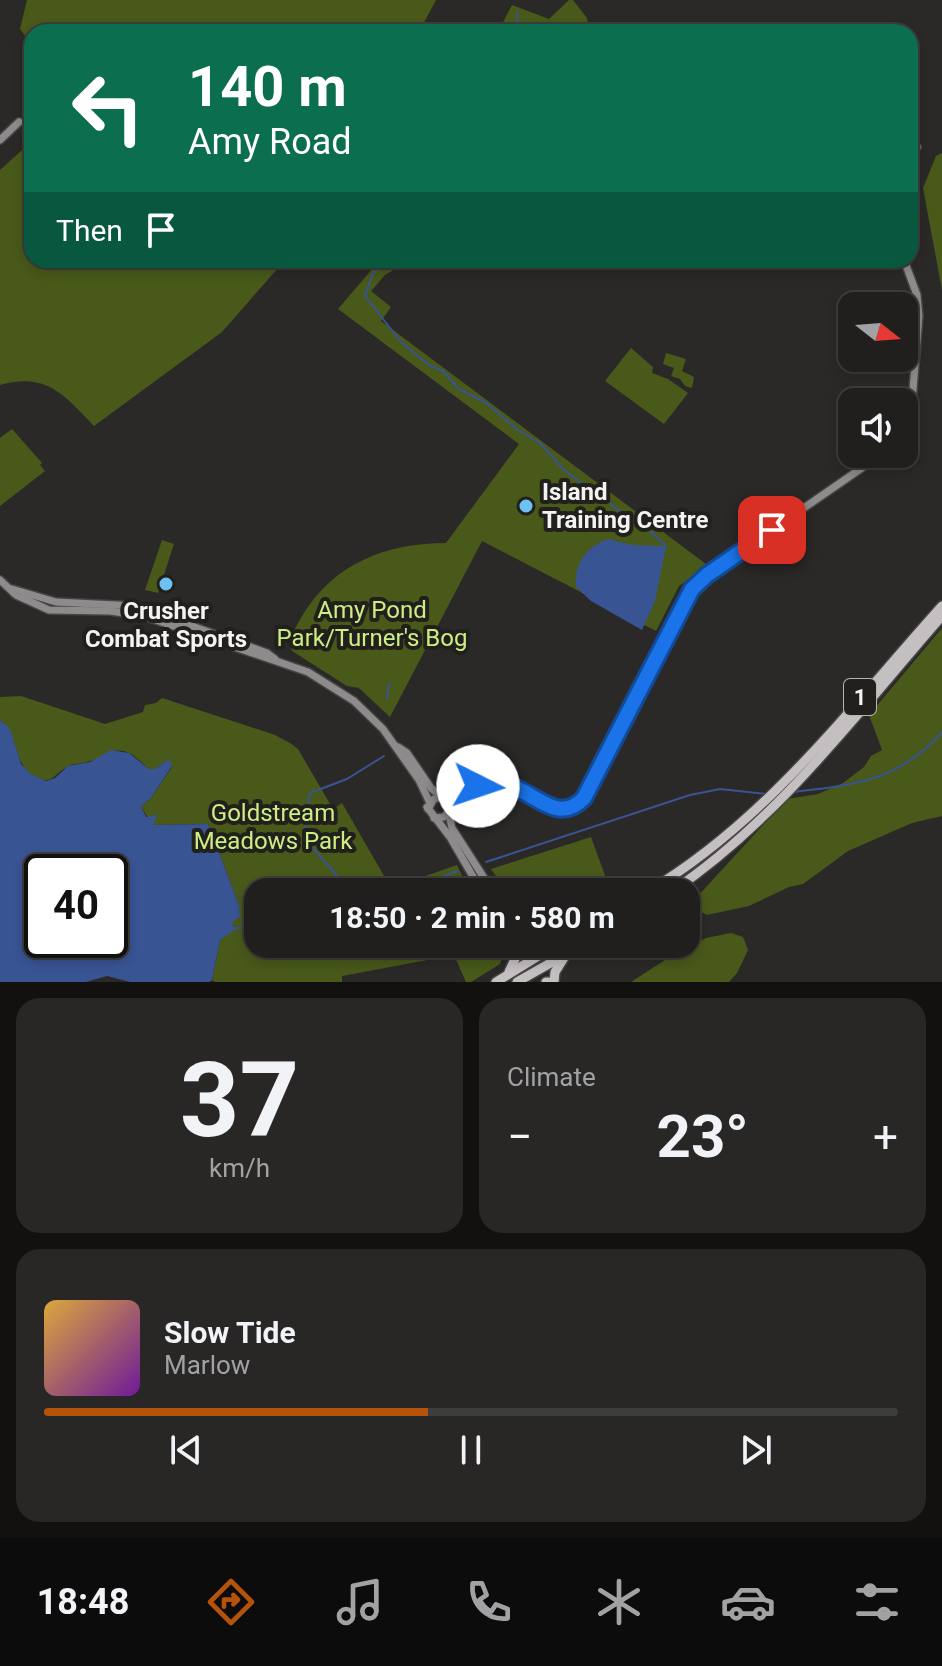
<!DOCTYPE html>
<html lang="en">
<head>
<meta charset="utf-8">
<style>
	:root { --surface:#201f1d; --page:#282726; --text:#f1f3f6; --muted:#a2a2a4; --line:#3d3d3b; --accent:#b45309 }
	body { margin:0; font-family:Roboto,sans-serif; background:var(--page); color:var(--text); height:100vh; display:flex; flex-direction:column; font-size:30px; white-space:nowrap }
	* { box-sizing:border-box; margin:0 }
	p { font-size:26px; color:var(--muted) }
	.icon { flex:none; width:44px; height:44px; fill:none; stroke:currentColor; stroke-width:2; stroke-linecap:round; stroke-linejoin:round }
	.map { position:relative; height:982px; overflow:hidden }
	.drawer { display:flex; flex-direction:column; gap:16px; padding:16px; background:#121110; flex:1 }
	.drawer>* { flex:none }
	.guide { position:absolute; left:24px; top:24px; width:894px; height:244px; border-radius:24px; box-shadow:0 4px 12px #0003,0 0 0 2px var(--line); background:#0b6e4f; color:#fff; overflow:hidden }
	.needle { width:52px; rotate:107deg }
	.fabs { position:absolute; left:838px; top:292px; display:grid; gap:16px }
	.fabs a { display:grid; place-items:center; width:80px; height:80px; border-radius:16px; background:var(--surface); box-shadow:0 4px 12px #0003,0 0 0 2px var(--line); font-size:40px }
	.speed { position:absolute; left:24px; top:854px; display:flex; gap:16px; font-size:40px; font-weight:700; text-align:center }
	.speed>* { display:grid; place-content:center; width:104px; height:104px; border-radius:50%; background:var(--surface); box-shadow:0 4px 12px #0003,0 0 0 2px var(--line); line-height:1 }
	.speed .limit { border:4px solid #111; border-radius:12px; background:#fff; color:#111 }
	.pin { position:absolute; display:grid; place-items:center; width:68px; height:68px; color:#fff; margin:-34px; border-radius:16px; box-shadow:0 4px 12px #0006 }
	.me { position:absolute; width:88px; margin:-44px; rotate:94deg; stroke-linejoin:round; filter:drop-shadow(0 0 6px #0008) }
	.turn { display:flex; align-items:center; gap:28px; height:168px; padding:0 32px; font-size:36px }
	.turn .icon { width:104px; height:104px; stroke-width:2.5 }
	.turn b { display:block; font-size:56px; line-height:68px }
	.then { display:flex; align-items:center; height:76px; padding:0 32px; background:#0003; gap:16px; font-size:30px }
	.big { font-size:60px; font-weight:700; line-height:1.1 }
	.drawer .widget { flex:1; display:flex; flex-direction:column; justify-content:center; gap:12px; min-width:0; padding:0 28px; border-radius:24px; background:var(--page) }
	.drawer .dial { align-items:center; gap:0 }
	.dial b { font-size:104px; line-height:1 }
	.song { display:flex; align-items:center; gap:24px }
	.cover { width:96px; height:96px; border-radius:12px; background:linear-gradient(135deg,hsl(40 70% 55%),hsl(280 70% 35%)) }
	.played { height:8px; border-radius:4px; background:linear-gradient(90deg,var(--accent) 45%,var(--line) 45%) }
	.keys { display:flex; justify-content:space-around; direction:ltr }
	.heat { display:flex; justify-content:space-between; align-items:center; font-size:44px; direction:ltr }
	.drawer .tiles { flex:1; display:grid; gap:16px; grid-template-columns:1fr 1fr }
	.widget:last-child { grid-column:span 2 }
	.trip { position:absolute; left:244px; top:878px; width:456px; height:80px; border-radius:24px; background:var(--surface); box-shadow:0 4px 12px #0003,0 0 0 2px var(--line); font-weight:700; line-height:80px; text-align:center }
	.tabs { display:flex; height:128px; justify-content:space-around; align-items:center; background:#0d0c0c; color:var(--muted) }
	.tabs .icon { width:56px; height:56px }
	.tabs .on { color:var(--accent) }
	.tabs b { font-size:36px; color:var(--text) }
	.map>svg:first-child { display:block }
	.green { fill:#48591a }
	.water { fill:#395493; fill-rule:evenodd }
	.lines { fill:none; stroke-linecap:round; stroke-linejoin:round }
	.stream { stroke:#395493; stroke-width:2 }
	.secondary-casing { stroke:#474543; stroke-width:10 }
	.highway-casing { stroke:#474543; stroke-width:12 }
	.secondary { stroke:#8e8b8c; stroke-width:7 }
	.highway { stroke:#c4bfc0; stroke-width:9 }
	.route-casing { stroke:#114b97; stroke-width:20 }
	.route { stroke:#1a73e8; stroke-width:14 }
	.poi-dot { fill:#6dc2f3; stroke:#22201d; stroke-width:3 }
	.labels { text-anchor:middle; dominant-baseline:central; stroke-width:8; stroke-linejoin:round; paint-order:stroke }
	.shield { fill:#22201d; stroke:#b6b4b1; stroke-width:2 }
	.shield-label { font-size:22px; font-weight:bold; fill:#f5f3f1 }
	.poi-label { font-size:24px; font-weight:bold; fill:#f5f3f1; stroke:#22201d; text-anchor:start }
	.park-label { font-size:24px; fill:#cdee83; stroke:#22201d }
</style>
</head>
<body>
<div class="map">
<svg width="942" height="982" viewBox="0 0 942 982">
	<rect width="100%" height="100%" fill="#2b2927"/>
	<g class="green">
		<path d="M 27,0 L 436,0 L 419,32 L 32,32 L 32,45 L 20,29 Z"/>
		<path d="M 569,0 L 573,0 L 587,18 L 590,32 L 508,32 L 502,24 L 512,5 L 549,19 Z"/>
		<path d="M 32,141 L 32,260 L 285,260 L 222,332 L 94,426 C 64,395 47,372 0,385 L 0,170 Z"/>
		<path d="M 942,153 L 942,290 L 923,188 L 936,156 Z"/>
		<path d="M 380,260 L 410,260 L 385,275 L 371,291 L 391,307 L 381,321 L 706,564 L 705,568 L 679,586 L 656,631 L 482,541 L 390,717 L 359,688 L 347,686 L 292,651 C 288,639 296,627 302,616 C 334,563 387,543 446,543 L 519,444 L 338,309 Z"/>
		<path d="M 631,348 L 653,367 L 652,373 L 668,379 L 688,393 L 664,424 L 605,381 Z"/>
		<path d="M 666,353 L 686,359 L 682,371 L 694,377 L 692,388 L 685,386 L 680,379 L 671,376 L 674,368 L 663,364 Z"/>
		<path d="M 12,429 L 42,463 L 40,465 L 45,471 L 0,506 L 0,438 Z"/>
		<path d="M 162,540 L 174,544 L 158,593 L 145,590 Z"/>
		<path d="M 942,628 L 942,816 L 912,823 L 848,851 L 803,884 L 789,887 L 749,906 L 707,915 L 695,909 L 699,895 L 707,886 L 787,799 L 818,794 L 843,783 L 864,767 L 871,756 L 882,750 L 869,715 Z"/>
		<path d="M 21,696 L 105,724 L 143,712 L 145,705 L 156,703 L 162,698 L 275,735 L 290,743 L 298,749 L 333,809 L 342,803 L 391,888 L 457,865 L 470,892 L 258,892 L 258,944 L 502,944 L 504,948 L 500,964 L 471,982 L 466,982 L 454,955 L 342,976 L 342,982 L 215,982 L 212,980 L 220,940 L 236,927 L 230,924 L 239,905 L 208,824 L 152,825 L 141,806 L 151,798 L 172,767 L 168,760 L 155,769 L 149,769 C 143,764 136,756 129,753 C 112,745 103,758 87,762 C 82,764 74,763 69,766 C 53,773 52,789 31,774 C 13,761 19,736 0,720 L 0,697 Z"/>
		<path d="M 591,837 L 611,892 L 507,892 L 491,869 Z"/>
		<path d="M 731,933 L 743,937 L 748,950 L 737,973 L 729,982 L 631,982 L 682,949 L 706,938 Z"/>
	</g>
	<g class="water">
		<path d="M 608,539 L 632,545 L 666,546 L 655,601 L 642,630 L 591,601 L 576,587 C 574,562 587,547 608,539 Z"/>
		<path d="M 0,720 L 10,729 L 21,764 L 31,774 L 46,781 L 55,778 L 68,766 L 90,762 L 111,750 L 129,753 L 149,769 L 155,769 L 169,759 L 172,766 L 151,798 L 141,806 L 146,817 L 157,815 L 153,825 L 208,824 L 239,905 L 240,916 L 231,924 L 237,928 L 220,940 L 212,980 L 209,982 L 130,982 L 107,976 L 86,982 L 0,982 ZM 42,872 L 110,872 L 110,940 L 42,940 Z"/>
	</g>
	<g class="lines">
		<g class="stream">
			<path d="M 510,32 L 518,24 L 517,12"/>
			<path d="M 388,260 L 372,275 L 365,296 L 401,342 L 429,365 L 443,371 L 459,389 L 485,402 L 518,430 L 540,443 L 564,470 L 618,510 L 642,524 L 666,546"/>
			<path d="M 387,699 L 389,683"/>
			<path d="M 793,792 C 853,785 900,781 942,732"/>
			<path d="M 486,862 L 690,795 L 720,789 L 767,794"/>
			<path d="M 353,892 L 351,886 L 339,878 L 304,838 L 310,793 L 347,779 L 384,756"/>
			<path d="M 398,892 L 458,871"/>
			<path d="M 237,928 L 258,928"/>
		</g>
		<g class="secondary-casing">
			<g id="secondary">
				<path d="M 0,140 L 19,122"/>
				<path d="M 910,142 L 917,147 L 910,154"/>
				<path d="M 904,439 L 910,426 L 919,316 L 917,295 L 904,260"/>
				<path d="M 0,580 L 16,595 L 49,610 L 110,611 L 144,616 L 308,672 L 354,701 L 383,729 L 419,780 L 430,803"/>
				<path d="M 12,589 L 56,602 L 136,606 L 267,653 L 275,659"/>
				<path d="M 398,747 L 407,753 L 431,788 L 446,801 L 452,828 L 493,892"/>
				<path d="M 427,807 L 450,837 L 482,892"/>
				<path d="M 428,809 L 434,799 C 457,794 475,781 500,783 C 531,787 555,827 584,798 L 692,589 L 707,575 L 882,454"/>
				<path d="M 434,818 L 444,817 L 458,800 L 476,787"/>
				<path d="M 524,944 L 530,961"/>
			</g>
		</g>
		<g class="highway-casing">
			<g id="highway">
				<path d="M 647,892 C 767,821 850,708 942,606"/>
				<path d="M 671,892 C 778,820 858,712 942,616"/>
				<path d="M 530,944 L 551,947"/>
				<path d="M 509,972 L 515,959 L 514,945"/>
				<path d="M 496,982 L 558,944"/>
				<path d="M 517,982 L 584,944"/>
				<path d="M 546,982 L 554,982 L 555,972 L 565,956"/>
			</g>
		</g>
		<use href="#secondary" class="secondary"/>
		<use href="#highway" class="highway"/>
	</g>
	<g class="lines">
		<g class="route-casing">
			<path id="route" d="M 478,786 C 486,784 495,782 503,784 C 534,789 556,827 584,798 L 692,589 L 707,575 L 772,530"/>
		</g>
		<use href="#route" class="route"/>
	</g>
	<g class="poi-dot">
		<circle cx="526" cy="506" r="8"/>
		<circle cx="166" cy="584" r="8"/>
	</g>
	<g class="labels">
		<rect class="shield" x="844" y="679" width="32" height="36" rx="6"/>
		<g class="shield-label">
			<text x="860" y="697">1</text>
		</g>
		<g class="poi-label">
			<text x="542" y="492">Island<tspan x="542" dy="28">Training Centre</tspan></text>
			<text x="166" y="611" text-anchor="middle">Crusher<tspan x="166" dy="28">Combat Sports</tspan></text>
		</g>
		<g class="park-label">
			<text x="372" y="610">Amy Pond<tspan x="372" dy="28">Park/Turner's Bog</tspan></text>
			<text x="273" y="813">Goldstream<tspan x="273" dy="28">Meadows Park</tspan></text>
		</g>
	</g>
</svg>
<div class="fabs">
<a><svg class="needle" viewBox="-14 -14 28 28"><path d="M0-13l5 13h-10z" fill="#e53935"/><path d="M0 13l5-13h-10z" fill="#a2a2a4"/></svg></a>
<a><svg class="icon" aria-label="sound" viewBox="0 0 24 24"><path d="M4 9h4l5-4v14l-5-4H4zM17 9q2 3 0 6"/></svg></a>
</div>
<div class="speed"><div class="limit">40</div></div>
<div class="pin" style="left:772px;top:530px;background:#d93025"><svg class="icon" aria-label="arrive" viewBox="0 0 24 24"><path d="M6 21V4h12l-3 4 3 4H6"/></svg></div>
<svg class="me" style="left:478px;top:786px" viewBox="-20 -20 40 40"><circle r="19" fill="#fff"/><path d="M0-13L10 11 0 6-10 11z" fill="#1a73e8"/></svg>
<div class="trip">18:50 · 2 min · 580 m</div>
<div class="guide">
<div class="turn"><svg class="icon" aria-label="left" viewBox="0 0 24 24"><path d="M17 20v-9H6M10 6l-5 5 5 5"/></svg><div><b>140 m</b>Amy Road</div></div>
<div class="then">Then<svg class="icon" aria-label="arrive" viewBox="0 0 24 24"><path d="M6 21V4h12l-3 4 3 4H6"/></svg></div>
</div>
</div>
<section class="drawer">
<div class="tiles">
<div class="widget dial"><b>37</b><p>km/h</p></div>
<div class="widget"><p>Climate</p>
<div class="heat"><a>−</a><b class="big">23°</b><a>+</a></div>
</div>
<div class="widget">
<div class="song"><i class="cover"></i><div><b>Slow Tide</b><p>Marlow</p></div></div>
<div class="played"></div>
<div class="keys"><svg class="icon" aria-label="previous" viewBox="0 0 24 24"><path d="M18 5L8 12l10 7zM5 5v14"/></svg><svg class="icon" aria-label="pause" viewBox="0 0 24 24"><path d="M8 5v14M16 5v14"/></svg><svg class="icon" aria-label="next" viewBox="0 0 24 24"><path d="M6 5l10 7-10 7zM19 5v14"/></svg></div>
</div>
</div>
</section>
<nav class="tabs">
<b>18:48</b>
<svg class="icon on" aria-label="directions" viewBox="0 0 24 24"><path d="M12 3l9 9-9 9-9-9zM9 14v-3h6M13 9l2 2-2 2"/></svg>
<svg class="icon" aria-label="music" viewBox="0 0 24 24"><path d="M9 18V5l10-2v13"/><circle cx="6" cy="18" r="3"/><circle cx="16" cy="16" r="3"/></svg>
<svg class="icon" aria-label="phone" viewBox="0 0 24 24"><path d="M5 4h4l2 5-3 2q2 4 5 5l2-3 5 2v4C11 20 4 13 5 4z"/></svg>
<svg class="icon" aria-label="climate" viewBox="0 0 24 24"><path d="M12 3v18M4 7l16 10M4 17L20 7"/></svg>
<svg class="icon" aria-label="car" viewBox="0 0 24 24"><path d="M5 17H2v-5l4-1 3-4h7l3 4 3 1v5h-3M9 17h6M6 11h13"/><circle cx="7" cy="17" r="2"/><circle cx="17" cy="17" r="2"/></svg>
<svg class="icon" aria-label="filters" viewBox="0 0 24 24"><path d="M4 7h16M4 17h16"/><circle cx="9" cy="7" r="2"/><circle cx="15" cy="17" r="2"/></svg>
</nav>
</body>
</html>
